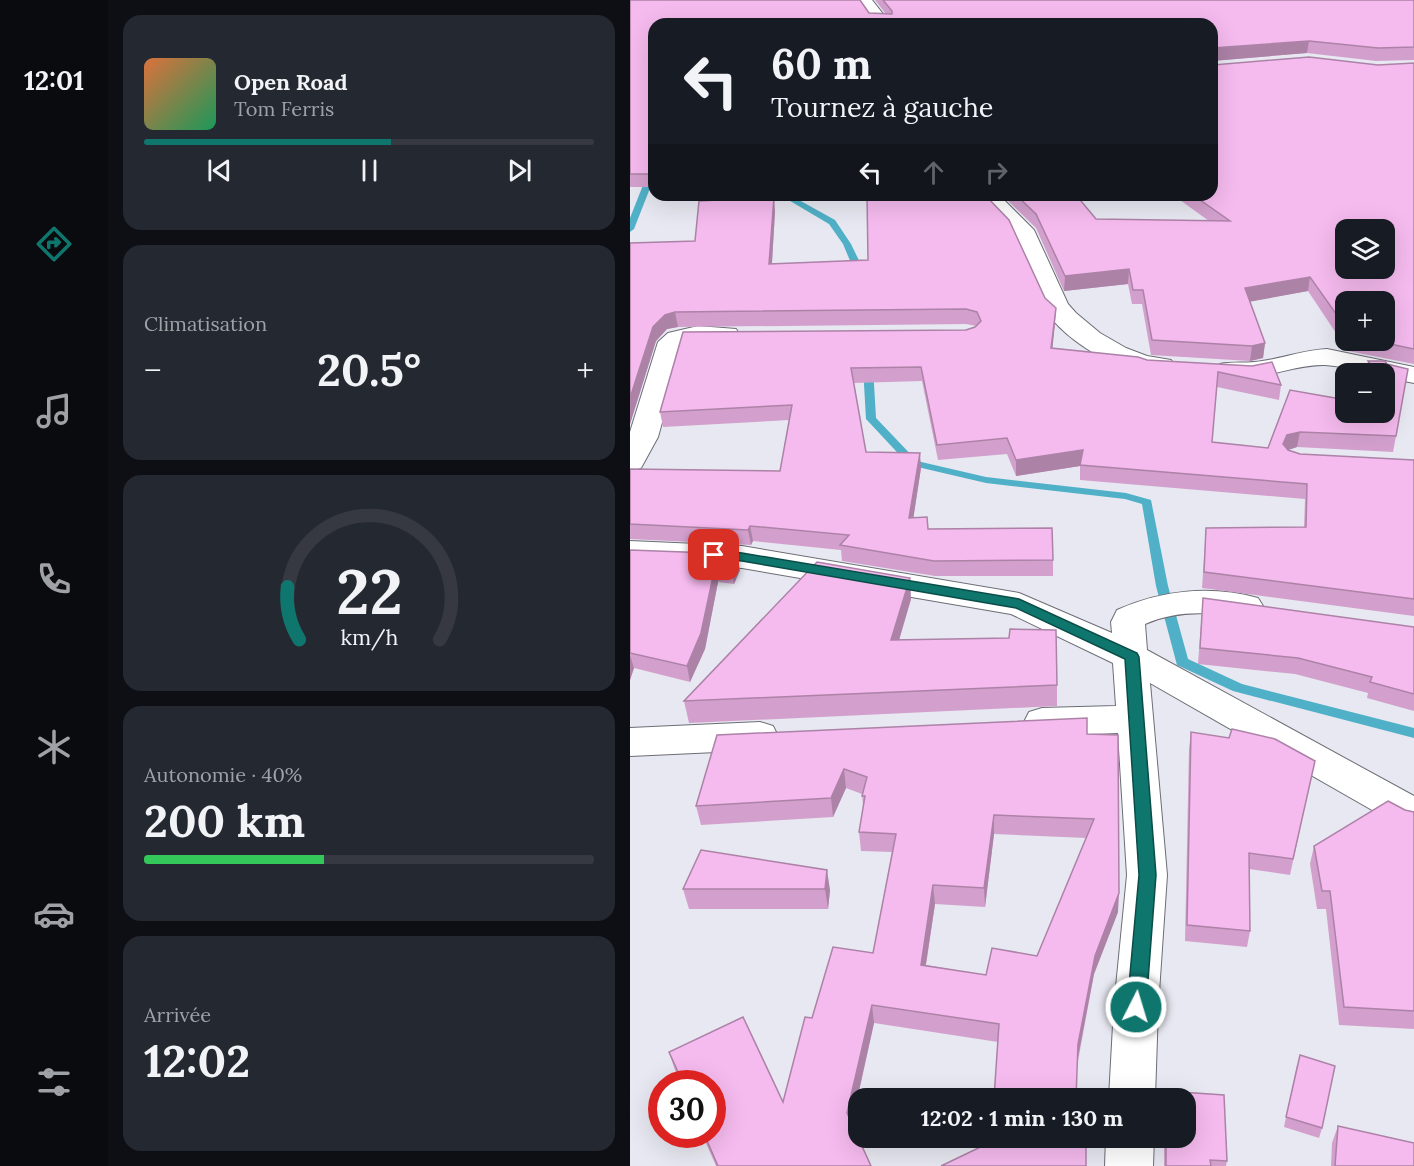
<!DOCTYPE html>
<html lang="fr">
<head>
<meta charset="utf-8">
<style>
	:root { --surface:#171b24; --page:#242831; --text:#f1f3f6; --muted:#9ea1a6; --line:#363941; --accent:#0f766e }
	body { margin:0; font-family:Lora,serif; background:var(--page); color:var(--text); height:100vh; display:flex; flex-direction:column; font-size:22px; white-space:nowrap }
	* { box-sizing:border-box; margin:0 }
	p { font-size:20px; color:var(--muted) }
	.icon { flex:none; width:33px; height:33px; fill:none; stroke:currentColor; stroke-width:2; stroke-linecap:round; stroke-linejoin:round }
	.map { position:relative; flex:1; overflow:hidden }
	.side { display:flex; flex-direction:column; gap:15px; padding:15px; background:#0d0f14; width:522px }
	.side>* { flex:none }
	.hud { position:absolute; left:18px; top:18px; width:570px; height:183px; border-radius:18px; box-shadow:0 6px 24px #0002; background:#171b24; color:var(--text); overflow:hidden }
	.buttons { position:absolute; left:705px; top:219px; display:grid; gap:12px }
	.buttons a { display:grid; place-items:center; width:60px; height:60px; border-radius:12px; background:var(--surface); box-shadow:0 6px 24px #0002; font-size:30px }
	.speed { position:absolute; left:18px; top:1070px; display:flex; gap:12px; font-size:30px; font-weight:700; text-align:center }
	.speed>* { display:grid; place-content:center; width:78px; height:78px; border-radius:50%; background:var(--surface); box-shadow:0 6px 24px #0002; line-height:1 }
	.speed .limit { border:9px solid #d22; background:#fff; color:#111 }
	.pin { position:absolute; display:grid; place-items:center; width:51px; height:51px; color:#fff; margin:-26px; border-radius:12px; box-shadow:0 3px 9px #0006 }
	.me { position:absolute; width:66px; margin:-33px; rotate:5deg; stroke-linejoin:round; filter:drop-shadow(0 0 4px #0008) }
	.turn { display:flex; align-items:center; gap:21px; height:126px; padding:0 24px; font-size:27px }
	.turn .icon { width:78px; height:78px; stroke-width:2.5 }
	.turn b { display:block; font-size:42px; line-height:51px }
	.lanes { display:flex; align-items:center; height:57px; padding:0 24px; background:#0003; justify-content:center; gap:30px; direction:ltr }
	.lanes .off { opacity:.35 }
	.big { font-size:45px; font-weight:700; line-height:1.1 }
	.side .card { flex:1; display:flex; flex-direction:column; justify-content:center; gap:9px; min-width:0; padding:0 21px; border-radius:18px; background:var(--page) }
	.side .dial { align-items:center; gap:0 }
	.dial svg { height:156px; overflow:visible; fill:none; stroke:var(--line); stroke-width:7; stroke-linecap:round; text-anchor:middle }
	.dial text { fill:var(--text); stroke:none }
	.song { display:flex; align-items:center; gap:18px }
	.cover { width:72px; height:72px; border-radius:9px; background:linear-gradient(135deg,hsl(20 70% 55%),hsl(150 70% 35%)) }
	.played { height:6px; border-radius:3px; background:linear-gradient(90deg,var(--accent) 55%,var(--line) 55%) }
	.keys { display:flex; justify-content:space-around; direction:ltr }
	.heat { display:flex; justify-content:space-between; align-items:center; font-size:33px; direction:ltr }
	.charge { height:9px; border-radius:4px; background:linear-gradient(90deg,#34c759 40%,var(--line) 0) }
	.trip { position:absolute; left:218px; top:1088px; width:348px; height:60px; border-radius:18px; background:var(--surface); box-shadow:0 6px 24px #0002; font-weight:700; line-height:60px; text-align:center }
	main { display:flex; flex:1; min-height:0 }
	.dock { display:flex; flex-direction:column; width:108px; justify-content:space-around; align-items:center; background:#090b0e; color:var(--muted) }
	.dock .icon { width:42px; height:42px }
	.dock .selected { color:var(--accent) }
	.dock b { font-size:27px; color:var(--text) }
	.map>svg:first-child { display:block }
	.lines { fill:none; stroke-linecap:round; stroke-linejoin:round }
	.stream { fill:#50b0c7; fill-rule:evenodd }
	.minor-casing { stroke:#6c6d75; stroke-width:2 }
	.minor { fill:#fff; fill-rule:evenodd }
	.wall { fill:#d3a0cd; fill-rule:evenodd }
	.shaded-wall { fill:#ac82a7 }
	.building { fill:#f5baee; stroke:#ac82a7; stroke-width:1.5; fill-rule:evenodd }
	.route { fill:#0f766e; stroke:#0a4d48; stroke-width:1.5 }
</style>
</head>
<body>
<main>
<nav class="dock">
<b>12:01</b>
<svg class="icon selected" aria-label="directions" viewBox="0 0 24 24"><path d="M12 3l9 9-9 9-9-9zM9 14v-3h6M13 9l2 2-2 2"/></svg>
<svg class="icon" aria-label="music" viewBox="0 0 24 24"><path d="M9 18V5l10-2v13"/><circle cx="6" cy="18" r="3"/><circle cx="16" cy="16" r="3"/></svg>
<svg class="icon" aria-label="phone" viewBox="0 0 24 24"><path d="M5 4h4l2 5-3 2q2 4 5 5l2-3 5 2v4C11 20 4 13 5 4z"/></svg>
<svg class="icon" aria-label="climate" viewBox="0 0 24 24"><path d="M12 3v18M4 7l16 10M4 17L20 7"/></svg>
<svg class="icon" aria-label="car" viewBox="0 0 24 24"><path d="M5 17H2v-5l4-1 3-4h7l3 4 3 1v5h-3M9 17h6M6 11h13"/><circle cx="7" cy="17" r="2"/><circle cx="17" cy="17" r="2"/></svg>
<svg class="icon" aria-label="filters" viewBox="0 0 24 24"><path d="M4 7h16M4 17h16"/><circle cx="9" cy="7" r="2"/><circle cx="15" cy="17" r="2"/></svg>
</nav>
<section class="side">
<div class="card">
<div class="song"><i class="cover"></i><div><b>Open Road</b><p>Tom Ferris</p></div></div>
<div class="played"></div>
<div class="keys"><svg class="icon" aria-label="previous" viewBox="0 0 24 24"><path d="M18 5L8 12l10 7zM5 5v14"/></svg><svg class="icon" aria-label="pause" viewBox="0 0 24 24"><path d="M8 5v14M16 5v14"/></svg><svg class="icon" aria-label="next" viewBox="0 0 24 24"><path d="M6 5l10 7-10 7zM19 5v14"/></svg></div>
</div>
<div class="card"><p>Climatisation</p>
<div class="heat"><a>−</a><b class="big">20.5°</b><a>+</a></div>
</div>
<div class="card dial"><svg viewBox="0 0 100 80">
<path d="M14 69A42 42 0 1 1 86 69"/>
<path d="M14 69A42 42 0 0 1 8 42" stroke="#0f766e"/>
<text x="50" y="56" font-size="32" font-weight="700">22</text>
<text x="50" y="72" font-size="11">km/h</text>
</svg></div>
<div class="card"><p>Autonomie · 40%</p><b class="big">200 km</b><div class="charge"></div></div>
<div class="card"><p>Arrivée</p><b class="big">12:02</b></div>
</section>
<div class="map">
<svg width="784" height="1166" viewBox="0 0 784 1166">
	<rect width="100%" height="100%" fill="#e7e8f1"/>
	<g class="lines">
		<g class="stream">
			<path d="M 21,165 L 24,165 L 24,178 L 4,229 L 0,232 L 0,218 Z"/>
			<path d="M 150,195 L 160,195 L 205,220 L 221,244 L 236,275 L 234,277 L 228,277 L 226,275 L 213,244 L 199,224 Z"/>
			<path d="M 238,364 L 243,367 L 246,418 L 287,461 L 356,477 L 496,493 L 521,500 L 538,586 L 558,659 L 612,684 L 784,728 L 784,738 L 603,691 L 547,665 L 526,586 L 512,504 L 495,499 L 356,483 L 279,465 L 236,419 L 233,367 Z"/>
		</g>
		<g class="minor-casing">
			<g id="minor">
				<path d="M 224,0 L 242,0 L 261,24 L 242,24 Z"/>
				<path d="M 345,195 L 369,195 L 404,230 L 438,304 L 446,313 L 470,333 L 496,348 L 517,356 L 541,360 L 545,366 L 541,372 C 501,382 434,342 414,308 C 401,287 395,250 380,232 C 370,218 354,209 345,195 Z"/>
				<path d="M 68,326 L 106,329 L 110,335 L 106,341 C 89,345 69,337 53,346 L 28,437 L 11,468 L 0,471 L 0,432 L 28,342 L 38,333 Z"/>
				<path d="M 697,349 L 784,367 L 784,383 L 754,377 L 754,374 C 734,374 715,366 695,365 C 658,364 629,385 590,376 L 586,370 L 590,364 C 604,361 618,364 632,361 C 654,358 674,350 697,349 Z"/>
				<path d="M 0,541 L 112,546 L 389,593 L 482,633 L 481,622 L 487,610 C 531,590 581,585 628,598 L 633,606 L 628,614 C 613,618 600,615 585,614 C 561,612 538,614 515,624 L 517,650 L 784,796 L 784,830 L 770,826 L 520,683 L 537,875 L 528,1007 L 525,1098 L 479,1098 L 484,1007 L 497,875 L 488,733 L 412,736 L 399,732 L 394,722 L 399,712 L 412,708 L 486,706 L 483,663 L 381,614 L 112,568 L 0,563 Z"/>
				<path d="M 130,722 L 143,726 L 148,736 L 143,746 L 130,750 L 0,756 L 0,728 Z"/>
				<path d="M 476,1137 L 524,1137 L 523,1166 L 475,1166 Z"/>
			</g>
		</g>
		<use href="#minor" class="minor"/>
	</g>
	<g class="wall">
		<path d="M 0,0 L 256,14 L 245,0 L 784,0 L 784,60 L 746,61 L 677,53 L 582,61 L 582,24 L 24,24 L 24,187 L 0,187 Z"/>
		<path d="M 784,63 L 784,364 L 718,351 L 678,291 L 620,301 L 635,343 L 633,358 L 620,361 L 521,355 L 512,304 L 502,304 L 498,284 L 434,291 L 406,228 L 372,195 L 446,195 L 466,219 L 579,221 L 543,195 L 582,195 L 583,65 L 748,65 ZM 716,302 L 754,340 L 716,340 Z"/>
		<path d="M 145,211 L 142,264 L 238,260 L 425,323 L 422,348 L 517,360 L 622,366 L 651,385 L 649,400 L 587,387 L 582,442 L 638,448 L 660,390 L 754,412 L 754,374 L 736,374 L 738,361 L 755,361 L 766,436 L 763,452 L 667,447 L 658,450 L 670,454 L 784,460 L 784,616 L 572,588 L 576,528 L 674,527 L 675,499 L 450,480 L 450,466 L 386,476 L 377,454 L 308,460 L 292,381 L 224,383 L 236,452 L 291,468 L 283,518 L 298,529 L 423,560 L 423,576 L 305,576 L 212,561 L 211,550 L 123,541 L 121,545 L 0,539 L 0,469 L 150,471 L 159,420 L 33,427 L 30,412 L 345,327 L 346,326 L 336,324 L 48,327 L 37,329 L 26,341 L 0,424 L 0,243 L 65,241 Z"/>
		<path d="M 0,550 L 110,570 L 104,584 L 88,582 L 75,649 L 60,682 L 4,668 L 0,680 Z"/>
		<path d="M 573,598 L 784,627 L 784,711 L 737,698 L 738,693 L 665,674 L 568,664 Z"/>
		<path d="M 281,599 L 269,639 L 427,685 L 427,706 L 59,723 L 54,701 Z"/>
		<path d="M 561,732 L 685,761 L 660,875 L 619,869 L 620,931 L 617,947 L 555,941 L 559,749 Z"/>
		<path d="M 457,734 L 488,912 L 464,974 L 448,1061 L 368,1042 L 244,1023 L 222,1123 L 241,1166 L 86,1166 L 72,1134 L 82,1134 L 82,1083 L 51,1083 L 45,1070 L 39,1052 L 153,1102 L 182,1018 L 243,953 L 262,852 L 231,851 L 229,832 L 233,806 L 232,794 L 216,788 L 203,817 L 71,825 L 66,806 L 87,735 ZM 364,834 L 456,838 L 407,956 L 356,975 L 296,965 L 305,904 L 355,907 Z"/>
		<path d="M 775,810 L 784,812 L 784,1029 L 709,1025 L 696,909 L 687,909 L 680,864 L 684,846 Z"/>
		<path d="M 71,850 L 200,890 L 198,909 L 59,909 L 53,889 Z"/>
		<path d="M 667,1065 L 692,1128 L 689,1138 L 654,1127 Z"/>
		<path d="M 536,1091 L 594,1095 L 597,1161 L 596,1166 L 534,1166 L 534,1137 L 555,1137 L 555,1098 L 535,1098 Z"/>
		<path d="M 708,1126 L 784,1166 L 701,1166 L 702,1143 Z"/>
	</g>
	<g class="shaded-wall">
		<path d="M 679,41 L 677,53 L 582,61 L 582,49 L 583,48 Z"/>
		<path d="M 144,197 L 145,211 L 141,278 L 139,264 Z"/>
		<path d="M 499,269 L 498,284 L 434,291 L 435,276 Z"/>
		<path d="M 680,277 L 678,291 L 613,303 L 615,288 Z"/>
		<path d="M 426,308 L 425,323 L 421,363 L 421,348 Z"/>
		<path d="M 45,312 L 48,327 L 37,329 L 26,341 L 0,424 L 0,398 L 23,327 L 35,315 Z"/>
		<path d="M 635,343 L 633,358 L 620,361 L 622,346 Z"/>
		<path d="M 670,432 L 667,447 L 655,451 L 653,444 L 657,435 Z"/>
		<path d="M 453,450 L 450,466 L 386,476 L 386,460 Z"/>
		<path d="M 290,453 L 291,468 L 281,534 L 279,518 Z"/>
		<path d="M 120,526 L 123,541 L 121,545 L 118,530 Z"/>
		<path d="M 107,554 L 110,570 L 104,584 L 101,568 Z"/>
		<path d="M 85,567 L 88,582 L 75,649 L 60,682 L 57,666 Z"/>
		<path d="M 280,578 L 281,599 L 263,661 L 261,640 Z"/>
		<path d="M 0,655 L 4,668 L 0,680 Z"/>
		<path d="M 214,769 L 216,788 L 203,817 L 201,798 Z"/>
		<path d="M 364,815 L 364,834 L 355,907 L 354,888 Z"/>
		<path d="M 197,870 L 200,890 L 198,909 L 195,889 Z"/>
		<path d="M 303,885 L 305,904 L 293,983 L 291,965 Z"/>
		<path d="M 489,893 L 488,912 L 464,974 L 447,1062 L 448,1044 L 465,956 Z"/>
		<path d="M 242,1005 L 244,1023 L 220,1131 L 217,1113 Z"/>
	</g>
	<g class="building">
		<path d="M 0,0 L 230,0 L 239,13 L 262,14 L 262,11 L 253,0 L 784,0 L 784,47 L 748,48 L 679,41 L 583,48 L 582,49 L 582,24 L 24,24 L 24,174 L 0,174 Z"/>
		<path d="M 679,57 L 748,65 L 784,63 L 784,349 L 741,340 L 754,340 L 754,302 L 716,302 L 716,328 L 680,277 L 615,288 L 635,343 L 622,346 L 522,340 L 513,290 L 503,290 L 499,269 L 435,276 L 406,214 L 386,195 L 446,195 L 466,219 L 600,221 L 563,195 L 582,195 L 582,64 L 583,65 ZM 716,230 L 754,230 L 754,268 L 716,268 Z"/>
		<path d="M 237,195 L 355,195 L 379,220 L 415,298 L 426,308 L 421,348 L 508,357 L 517,360 L 622,366 L 642,362 L 651,385 L 588,372 L 582,442 L 638,448 L 660,390 L 716,400 L 716,412 L 754,412 L 754,389 L 758,390 L 754,384 L 754,374 L 747,374 L 738,361 L 755,361 L 757,364 L 778,369 L 766,436 L 670,432 L 657,435 L 653,444 L 658,450 L 670,454 L 784,460 L 784,599 L 574,572 L 576,528 L 676,527 L 677,484 L 450,465 L 453,450 L 386,460 L 377,438 L 307,445 L 291,367 L 221,368 L 236,452 L 290,453 L 279,518 L 297,517 L 298,529 L 422,528 L 423,560 L 304,561 L 210,545 L 219,535 L 120,526 L 118,530 L 0,524 L 0,469 L 150,471 L 162,405 L 30,412 L 53,332 L 336,330 L 345,327 L 351,321 L 347,312 L 336,309 L 45,312 L 35,315 L 23,327 L 0,398 L 0,243 L 65,241 L 69,201 L 144,197 L 139,264 L 238,260 Z"/>
		<path d="M 0,550 L 107,554 L 101,568 L 85,567 L 71,633 L 57,666 L 0,653 Z"/>
		<path d="M 187,562 L 280,578 L 261,640 L 379,638 L 380,629 L 426,630 L 427,685 L 54,701 Z"/>
		<path d="M 573,598 L 784,627 L 784,694 L 740,682 L 742,677 L 668,658 L 570,648 Z"/>
		<path d="M 457,718 L 457,734 L 488,735 L 489,893 L 465,956 L 448,1044 L 446,1098 L 364,1098 L 369,1024 L 242,1005 L 217,1113 L 241,1166 L 88,1166 L 74,1134 L 82,1134 L 82,1083 L 53,1083 L 39,1052 L 113,1017 L 153,1102 L 175,1017 L 182,1018 L 203,947 L 243,953 L 266,834 L 229,832 L 235,796 L 232,796 L 237,777 L 214,769 L 201,798 L 66,806 L 87,735 ZM 364,815 L 464,819 L 407,956 L 362,948 L 356,975 L 291,965 L 303,885 L 354,888 Z"/>
		<path d="M 602,729 L 645,739 L 685,761 L 663,859 L 619,853 L 620,931 L 557,925 L 561,732 L 599,738 Z"/>
		<path d="M 758,801 L 775,810 L 784,812 L 784,1011 L 714,1007 L 700,891 L 692,891 L 684,846 Z"/>
		<path d="M 71,850 L 197,870 L 195,889 L 53,889 Z"/>
		<path d="M 670,1055 L 705,1066 L 692,1128 L 656,1117 Z"/>
		<path d="M 536,1091 L 594,1095 L 597,1161 L 580,1160 L 581,1166 L 536,1166 L 536,1137 L 555,1137 L 555,1098 L 536,1098 Z"/>
		<path d="M 708,1126 L 784,1143 L 784,1166 L 705,1166 Z"/>
		<path d="M 361,1137 L 445,1137 L 444,1144 L 456,1145 L 456,1166 L 311,1166 L 361,1142 Z"/>
	</g>
	<path class="route" d="M 84,550 L 112,553 L 389,599 L 507,653 L 509,657 L 526,875 L 516,1007 L 513,1013 L 506,1015 L 500,1013 L 497,1007 L 509,875 L 495,659 L 386,608 L 112,561 L 79,558 L 77,555 L 79,552 Z"/>
</svg>
<div class="buttons">
<a><svg class="icon" aria-label="layers" viewBox="0 0 24 24"><path d="M12 4l9 5-9 5-9-5zM3 14l9 5 9-5"/></svg></a>
<a>+</a>
<a>−</a>
</div>
<div class="speed"><div class="limit">30</div></div>
<div class="pin" style="left:84px;top:555px;background:#d93025"><svg class="icon" aria-label="arrive" viewBox="0 0 24 24"><path d="M6 21V4h12l-3 4 3 4H6"/></svg></div>
<svg class="me" style="left:506px;top:1007px" viewBox="-20 -20 40 40"><circle r="17" fill="#0f766e" stroke="#fff" stroke-width="3"/><path d="M0-11L8 9 0 5-8 9z" fill="#fff"/></svg>
<div class="trip">12:02 · 1 min · 130 m</div>
<div class="hud">
<div class="turn"><svg class="icon" aria-label="left" viewBox="0 0 24 24"><path d="M17 20v-9H6M10 6l-5 5 5 5"/></svg><div><b>60 m</b>Tournez à gauche</div></div>
<div class="lanes"><svg class="icon" aria-label="left" viewBox="0 0 24 24"><path d="M17 20v-9H6M10 6l-5 5 5 5"/></svg><svg class="icon off" aria-label="ahead" viewBox="0 0 24 24"><path d="M12 20V5M6 11l6-6 6 6"/></svg><svg class="icon off" aria-label="right" viewBox="0 0 24 24"><path d="M7 20v-9h11M14 6l5 5-5 5"/></svg></div>
</div>
</div>
</main>
</body>
</html>
